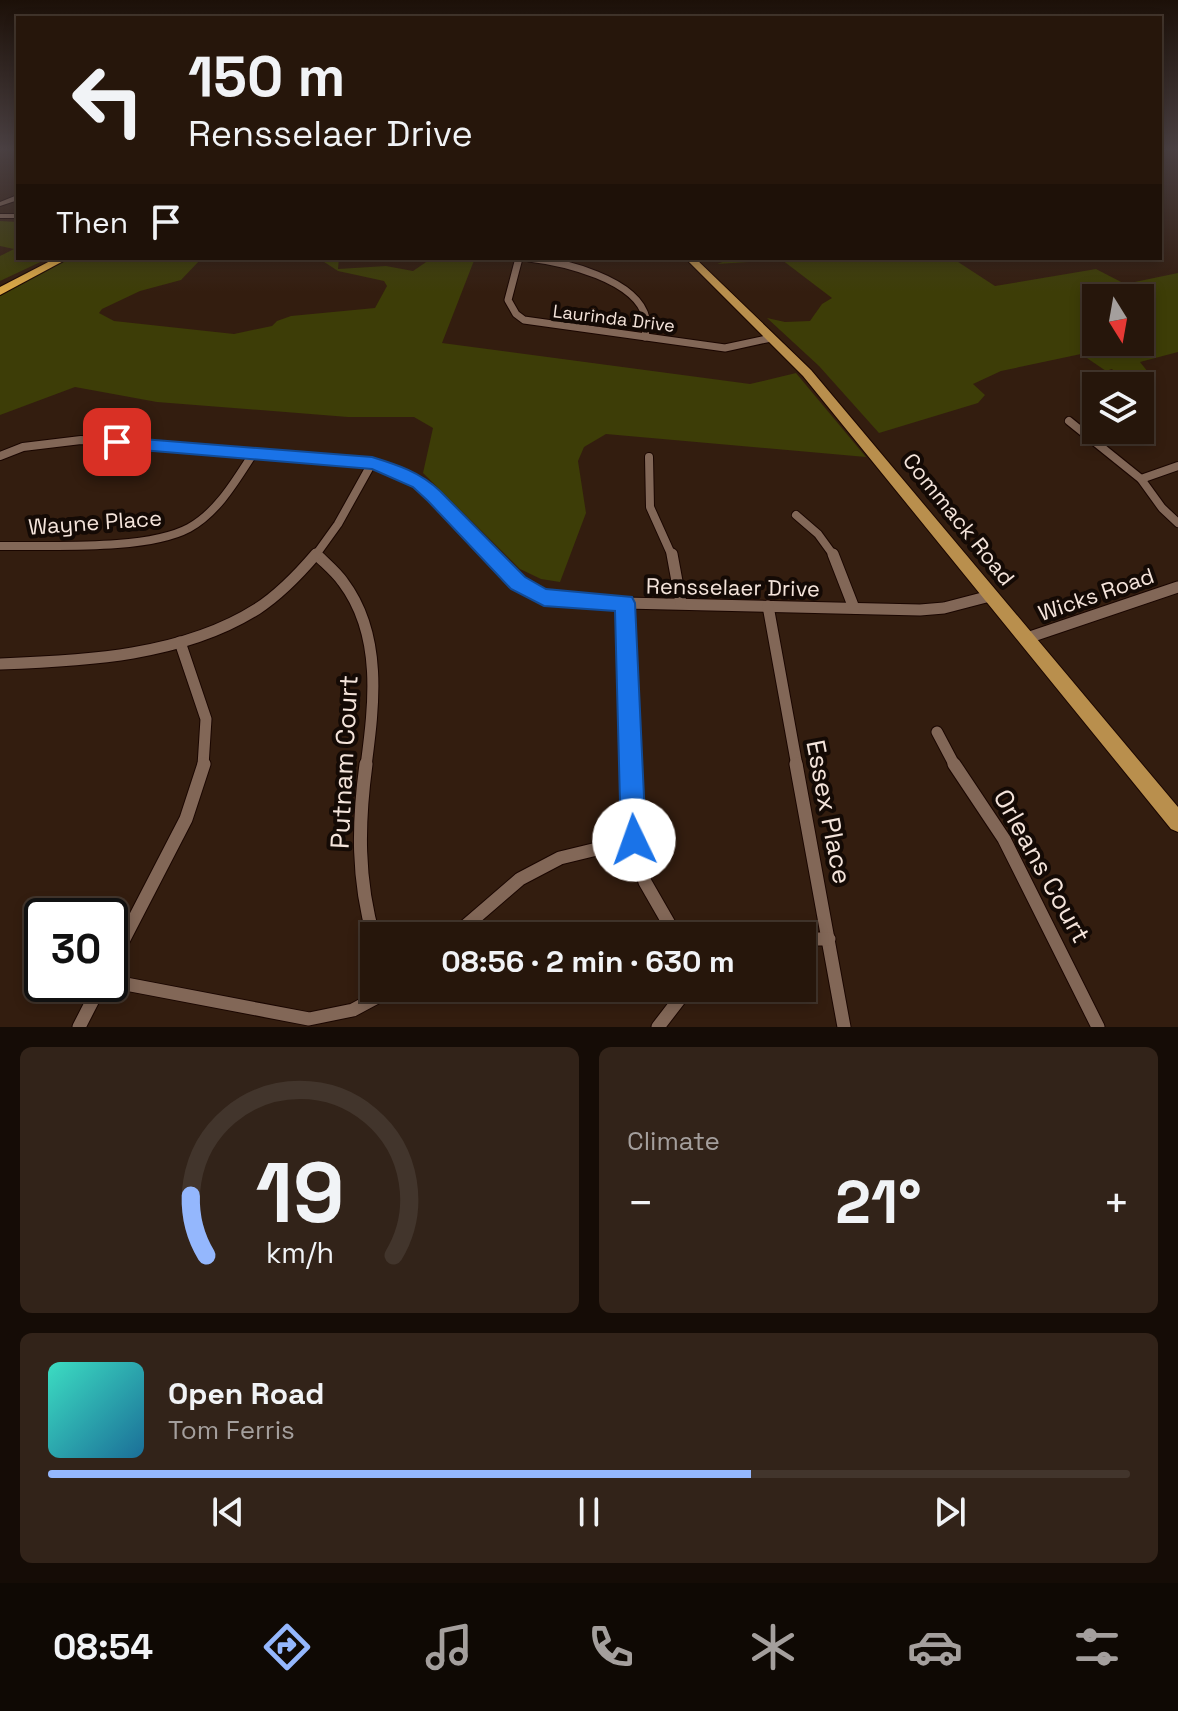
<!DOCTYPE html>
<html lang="en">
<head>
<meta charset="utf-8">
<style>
	:root { --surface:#26160b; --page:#322319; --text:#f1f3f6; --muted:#a49f9d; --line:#42352c; --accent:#94b7fd }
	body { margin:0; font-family:"Space Grotesk",sans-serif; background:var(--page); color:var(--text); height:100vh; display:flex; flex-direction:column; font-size:30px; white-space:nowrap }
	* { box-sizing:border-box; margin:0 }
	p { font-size:26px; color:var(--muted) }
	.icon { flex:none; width:44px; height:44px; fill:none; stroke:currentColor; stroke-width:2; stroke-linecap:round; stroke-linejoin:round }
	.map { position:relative; height:1027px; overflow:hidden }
	.panel { display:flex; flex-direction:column; gap:20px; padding:20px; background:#150c06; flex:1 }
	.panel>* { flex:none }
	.banner { position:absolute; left:16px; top:16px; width:1146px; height:244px; border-radius:0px; box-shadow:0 4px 12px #0003,0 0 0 2px var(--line); background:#26160b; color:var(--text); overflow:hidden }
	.needle { width:52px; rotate:169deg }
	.buttons { position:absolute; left:1082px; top:284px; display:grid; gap:16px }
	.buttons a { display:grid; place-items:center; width:72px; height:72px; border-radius:0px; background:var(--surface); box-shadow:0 4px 12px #0003,0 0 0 2px var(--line); font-size:40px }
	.speed { position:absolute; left:24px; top:898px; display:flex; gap:16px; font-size:40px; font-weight:700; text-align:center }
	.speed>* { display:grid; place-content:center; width:104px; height:104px; border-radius:50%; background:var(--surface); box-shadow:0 4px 12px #0003,0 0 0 2px var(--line); line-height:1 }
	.speed .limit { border:4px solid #111; border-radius:12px; background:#fff; color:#111 }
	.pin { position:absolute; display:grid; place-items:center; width:68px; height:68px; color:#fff; margin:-34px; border-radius:16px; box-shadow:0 4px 12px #0006 }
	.me { position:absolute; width:88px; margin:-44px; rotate:357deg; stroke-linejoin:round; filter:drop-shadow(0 0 6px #0008) }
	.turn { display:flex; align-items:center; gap:28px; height:168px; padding:0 40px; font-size:36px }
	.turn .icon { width:104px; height:104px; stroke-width:2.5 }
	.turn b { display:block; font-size:56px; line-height:68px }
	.then { display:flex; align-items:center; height:76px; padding:0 40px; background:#0003; gap:16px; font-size:30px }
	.big { font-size:60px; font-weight:600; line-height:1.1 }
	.panel .card { flex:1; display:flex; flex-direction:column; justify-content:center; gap:12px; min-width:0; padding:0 28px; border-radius:12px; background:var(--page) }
	.panel .dial { align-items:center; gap:0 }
	.dial svg { height:208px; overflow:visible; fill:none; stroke:var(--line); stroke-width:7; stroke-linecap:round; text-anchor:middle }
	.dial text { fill:var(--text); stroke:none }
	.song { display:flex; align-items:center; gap:24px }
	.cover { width:96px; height:96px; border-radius:12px; background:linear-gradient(135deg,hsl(170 70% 55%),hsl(200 70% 35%)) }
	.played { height:8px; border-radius:4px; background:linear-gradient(90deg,var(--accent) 65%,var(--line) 65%) }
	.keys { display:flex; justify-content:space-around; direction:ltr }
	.heat { display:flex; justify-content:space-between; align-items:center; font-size:44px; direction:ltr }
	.panel .tiles { flex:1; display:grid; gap:20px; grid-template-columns:1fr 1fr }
	.card:last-child { grid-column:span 2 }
	.trip { position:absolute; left:360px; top:922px; width:456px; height:80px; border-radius:0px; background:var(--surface); box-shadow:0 4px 12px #0003,0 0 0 2px var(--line); font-weight:600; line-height:80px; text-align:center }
	.menu { display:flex; height:128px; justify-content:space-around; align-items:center; background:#0f0904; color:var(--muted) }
	.menu .icon { width:56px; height:56px }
	.menu .current { color:var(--accent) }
	.menu b { font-size:36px; color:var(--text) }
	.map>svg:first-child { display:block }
	.green { fill:#3d3d07; fill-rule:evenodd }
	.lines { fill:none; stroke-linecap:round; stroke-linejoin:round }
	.minor-far3-casing { stroke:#1a0600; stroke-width:9 }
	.minor-far2-casing { stroke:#1a0600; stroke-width:10 }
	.minor-far1-casing { stroke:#1a0600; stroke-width:13 }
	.minor-casing { stroke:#1a0600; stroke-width:15 }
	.tertiary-casing { stroke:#1a0600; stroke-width:2 }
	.secondary-casing { stroke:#1a0600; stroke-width:2 }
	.primary-casing { stroke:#1a0600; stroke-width:2 }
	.motorway-casing { stroke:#1a0600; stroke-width:2 }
	.minor-far3 { stroke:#826757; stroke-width:7 }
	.minor-far2 { stroke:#826757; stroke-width:8 }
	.minor-far1 { stroke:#826757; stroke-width:11 }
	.minor { stroke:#826757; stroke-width:13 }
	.tertiary { fill:#826757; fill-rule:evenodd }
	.secondary { fill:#826757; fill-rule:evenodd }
	.primary { fill:#b98f4d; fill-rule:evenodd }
	.motorway { fill:#dda947; fill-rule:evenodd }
	.route { fill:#1a73e8; stroke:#114b97; stroke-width:2 }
	.labels { text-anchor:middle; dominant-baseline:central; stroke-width:8; stroke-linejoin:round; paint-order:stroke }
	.far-street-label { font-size:18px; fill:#f4e4db; stroke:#140a05 }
	.street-label { font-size:22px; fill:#f4e4db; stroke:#140a05 }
	.near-street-label { font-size:26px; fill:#f4e4db; stroke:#140a05 }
</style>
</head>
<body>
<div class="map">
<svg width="1178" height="1027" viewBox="0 0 1178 1027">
	<rect width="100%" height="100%" fill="#331d0f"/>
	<g class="green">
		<path d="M 0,221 L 18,222 L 18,258 L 49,258 L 0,281 L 0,256 L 14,249 L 0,246 Z"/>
		<path d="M 69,258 L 202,258 L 181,280 L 140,291 L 102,309 L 99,313 L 114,321 L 234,334 L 272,326 L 277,321 L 291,316 L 375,308 L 387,286 L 384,281 L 338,271 L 318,258 L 339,258 L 338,269 L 386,266 L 413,271 L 432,258 L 475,258 L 442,343 L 750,384 L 796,373 L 866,457 L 606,434 L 584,447 L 578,461 L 586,513 L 560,582 L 541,579 L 520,569 L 423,473 L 433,428 L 414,417 L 348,417 L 157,402 L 75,387 L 0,415 L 0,294 Z"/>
		<path d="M 734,258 L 952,258 L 995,286 L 1096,269 L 1125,284 L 1178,273 L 1178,352 L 1140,362 L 1156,382 C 1136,389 1127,386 1112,369 L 1106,371 L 1081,354 L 1001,371 L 973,384 L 985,395 L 978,403 L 879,433 L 819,366 L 767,318 L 785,322 L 810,321 L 822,304 L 832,298 L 782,260 L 717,264 ZM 1096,298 L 1140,298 L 1140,342 L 1096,342 Z"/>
	</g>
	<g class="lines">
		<g class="minor-far3-casing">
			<g id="minor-far3">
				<path d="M 519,258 L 508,300 L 516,314 L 524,320 L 725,348 L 771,338"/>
				<path d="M 529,258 C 563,262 637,279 646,318 C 647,324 646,331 645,337"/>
			</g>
		</g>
		<g class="minor-far2-casing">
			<g id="minor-far2">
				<path d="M 1069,421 L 1141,479 L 1162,508 L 1178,523"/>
				<path d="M 0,456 L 23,447 L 81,440 L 372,463 L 420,482 L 492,556"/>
				<path d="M 649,457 L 650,507 L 672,556"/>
				<path d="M 1141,479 L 1178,466"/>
				<path d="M 796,515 L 818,534 L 834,556"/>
				<path d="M 0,546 C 50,545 146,551 189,528 C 218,512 236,480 253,454"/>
				<path d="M 315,556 L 338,524 L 372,463"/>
			</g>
		</g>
		<g class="minor-far1-casing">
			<g id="minor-far1">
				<path d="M 490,554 L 518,583 L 544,598 L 625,603 L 920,610 L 944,608 L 990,596"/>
				<path d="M 672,554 L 681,603"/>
				<path d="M 833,554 L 854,608"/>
				<path d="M 317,555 C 326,564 336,572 343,582 C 383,635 374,705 366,766"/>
				<path d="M 625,603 L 631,766"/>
				<path d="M 768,606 L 797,766"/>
				<path d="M 1027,638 L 1178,587"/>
				<path d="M 180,642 L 206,719 L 203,766"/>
				<path d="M 0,664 C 85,661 183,656 257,609 C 280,594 299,574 316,554"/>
				<path d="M 937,732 L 955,766"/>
			</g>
		</g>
		<g class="minor-casing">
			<g id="minor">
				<path d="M 366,764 C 358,824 357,879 374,938"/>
				<path d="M 631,764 L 634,840 L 645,882 L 676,936"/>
				<path d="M 796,764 L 844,1027"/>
				<path d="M 954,764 L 1004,839 L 1098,1027"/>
				<path d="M 454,936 L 520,879 L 560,858 L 634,840"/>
				<path d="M 802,939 L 829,939"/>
				<path d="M 110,966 L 186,819 L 204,764"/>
				<path d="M 110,981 L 309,1019 L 353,1010 L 394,988"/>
				<path d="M 79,1027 L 101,984"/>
				<path d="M 658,1027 L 688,988"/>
			</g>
		</g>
		<g class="tertiary-casing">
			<rect id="tertiary" x="0" y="214" width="18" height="4"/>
		</g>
		<g class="secondary-casing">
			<path id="secondary" d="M 15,196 L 18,196 L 18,200 L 0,206 L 0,202 Z"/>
		</g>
		<g class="primary-casing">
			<path id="primary" d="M 685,258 L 695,258 L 811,370 L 1178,807 L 1178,832 L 1171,829 L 803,376 Z"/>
		</g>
		<g class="motorway-casing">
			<path id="motorway" d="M 56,258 L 69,258 L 0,295 L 0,287 Z"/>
		</g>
		<use href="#minor-far3" class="minor-far3"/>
		<use href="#minor-far2" class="minor-far2"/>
		<use href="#minor-far1" class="minor-far1"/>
		<use href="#minor" class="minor"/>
		<use href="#tertiary" class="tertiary"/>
		<use href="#secondary" class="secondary"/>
		<use href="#primary" class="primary"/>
		<use href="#motorway" class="motorway"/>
	</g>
	<linearGradient id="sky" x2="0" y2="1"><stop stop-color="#1c1008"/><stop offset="0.51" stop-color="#4a4042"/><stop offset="1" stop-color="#4a4042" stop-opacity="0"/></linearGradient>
	<rect width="1178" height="292" fill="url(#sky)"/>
	<path class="route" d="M 117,437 L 372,457 C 398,465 420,472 440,491 L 525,577 L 546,589 L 632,597 L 635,603 L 646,840 L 643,849 L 634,853 L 624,849 L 621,840 L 615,611 L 544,606 L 511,589 L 428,501 L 413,487 L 372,469 L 117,448 L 109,442 Z"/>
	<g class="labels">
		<g class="far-street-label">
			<text transform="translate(614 318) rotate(7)">Laurinda Drive</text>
		</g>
		<g class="street-label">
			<text transform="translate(959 519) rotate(51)">Commack Road</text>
			<text transform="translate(95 522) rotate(-4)">Wayne Place</text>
			<text transform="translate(733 587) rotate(1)">Rensselaer Drive</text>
			<text transform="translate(1096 594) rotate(-19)">Wicks Road</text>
		</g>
		<g class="near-street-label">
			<text transform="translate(344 762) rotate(-87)">Putnam Court</text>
			<text transform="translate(829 812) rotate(79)">Essex Place</text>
			<text transform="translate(1042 866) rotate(61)">Orleans Court</text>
		</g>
	</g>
</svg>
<div class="buttons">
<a><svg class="needle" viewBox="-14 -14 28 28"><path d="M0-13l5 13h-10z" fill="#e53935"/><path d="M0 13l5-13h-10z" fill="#a49f9d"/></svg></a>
<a><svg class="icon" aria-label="layers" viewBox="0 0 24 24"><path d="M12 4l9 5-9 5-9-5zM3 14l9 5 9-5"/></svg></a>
</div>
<div class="speed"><div class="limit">30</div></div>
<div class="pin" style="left:117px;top:442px;background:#d93025"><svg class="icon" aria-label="arrive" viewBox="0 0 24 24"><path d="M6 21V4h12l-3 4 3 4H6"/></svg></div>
<svg class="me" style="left:634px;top:840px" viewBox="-20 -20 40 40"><circle r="19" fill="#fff"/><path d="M0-13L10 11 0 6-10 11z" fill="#1a73e8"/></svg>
<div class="trip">08:56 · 2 min · 630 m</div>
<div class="banner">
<div class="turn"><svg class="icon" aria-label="left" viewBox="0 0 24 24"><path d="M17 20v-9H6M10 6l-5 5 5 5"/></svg><div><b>150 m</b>Rensselaer Drive</div></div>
<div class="then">Then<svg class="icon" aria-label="arrive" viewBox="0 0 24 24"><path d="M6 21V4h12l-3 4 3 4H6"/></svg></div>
</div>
</div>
<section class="panel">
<div class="tiles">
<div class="card dial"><svg viewBox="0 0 100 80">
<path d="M14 69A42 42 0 1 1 86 69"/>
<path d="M14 69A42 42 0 0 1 8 46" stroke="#94b7fd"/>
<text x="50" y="56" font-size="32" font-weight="700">19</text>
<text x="50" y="72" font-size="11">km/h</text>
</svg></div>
<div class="card"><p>Climate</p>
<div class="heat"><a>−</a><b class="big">21°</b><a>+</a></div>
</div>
<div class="card">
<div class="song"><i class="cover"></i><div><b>Open Road</b><p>Tom Ferris</p></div></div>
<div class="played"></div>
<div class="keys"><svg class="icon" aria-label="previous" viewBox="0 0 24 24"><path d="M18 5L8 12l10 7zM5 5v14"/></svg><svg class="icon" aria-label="pause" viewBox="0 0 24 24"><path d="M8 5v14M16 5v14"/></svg><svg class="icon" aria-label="next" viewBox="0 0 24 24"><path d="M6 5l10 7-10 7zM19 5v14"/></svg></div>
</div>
</div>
</section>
<nav class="menu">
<b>08:54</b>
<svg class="icon current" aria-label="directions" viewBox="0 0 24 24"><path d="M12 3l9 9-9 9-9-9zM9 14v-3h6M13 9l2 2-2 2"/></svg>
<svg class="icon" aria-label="music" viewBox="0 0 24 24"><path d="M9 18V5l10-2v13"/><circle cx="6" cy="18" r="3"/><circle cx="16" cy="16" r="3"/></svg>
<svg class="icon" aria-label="phone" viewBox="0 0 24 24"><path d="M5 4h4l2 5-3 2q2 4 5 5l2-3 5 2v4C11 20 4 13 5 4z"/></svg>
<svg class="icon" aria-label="climate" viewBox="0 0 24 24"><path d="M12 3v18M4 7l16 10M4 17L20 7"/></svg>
<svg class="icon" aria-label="car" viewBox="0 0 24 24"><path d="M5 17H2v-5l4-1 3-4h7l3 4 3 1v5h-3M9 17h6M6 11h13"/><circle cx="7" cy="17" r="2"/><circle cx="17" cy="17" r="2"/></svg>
<svg class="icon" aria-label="filters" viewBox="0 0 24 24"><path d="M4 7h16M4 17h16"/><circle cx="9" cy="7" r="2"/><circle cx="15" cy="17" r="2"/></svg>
</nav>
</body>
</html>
